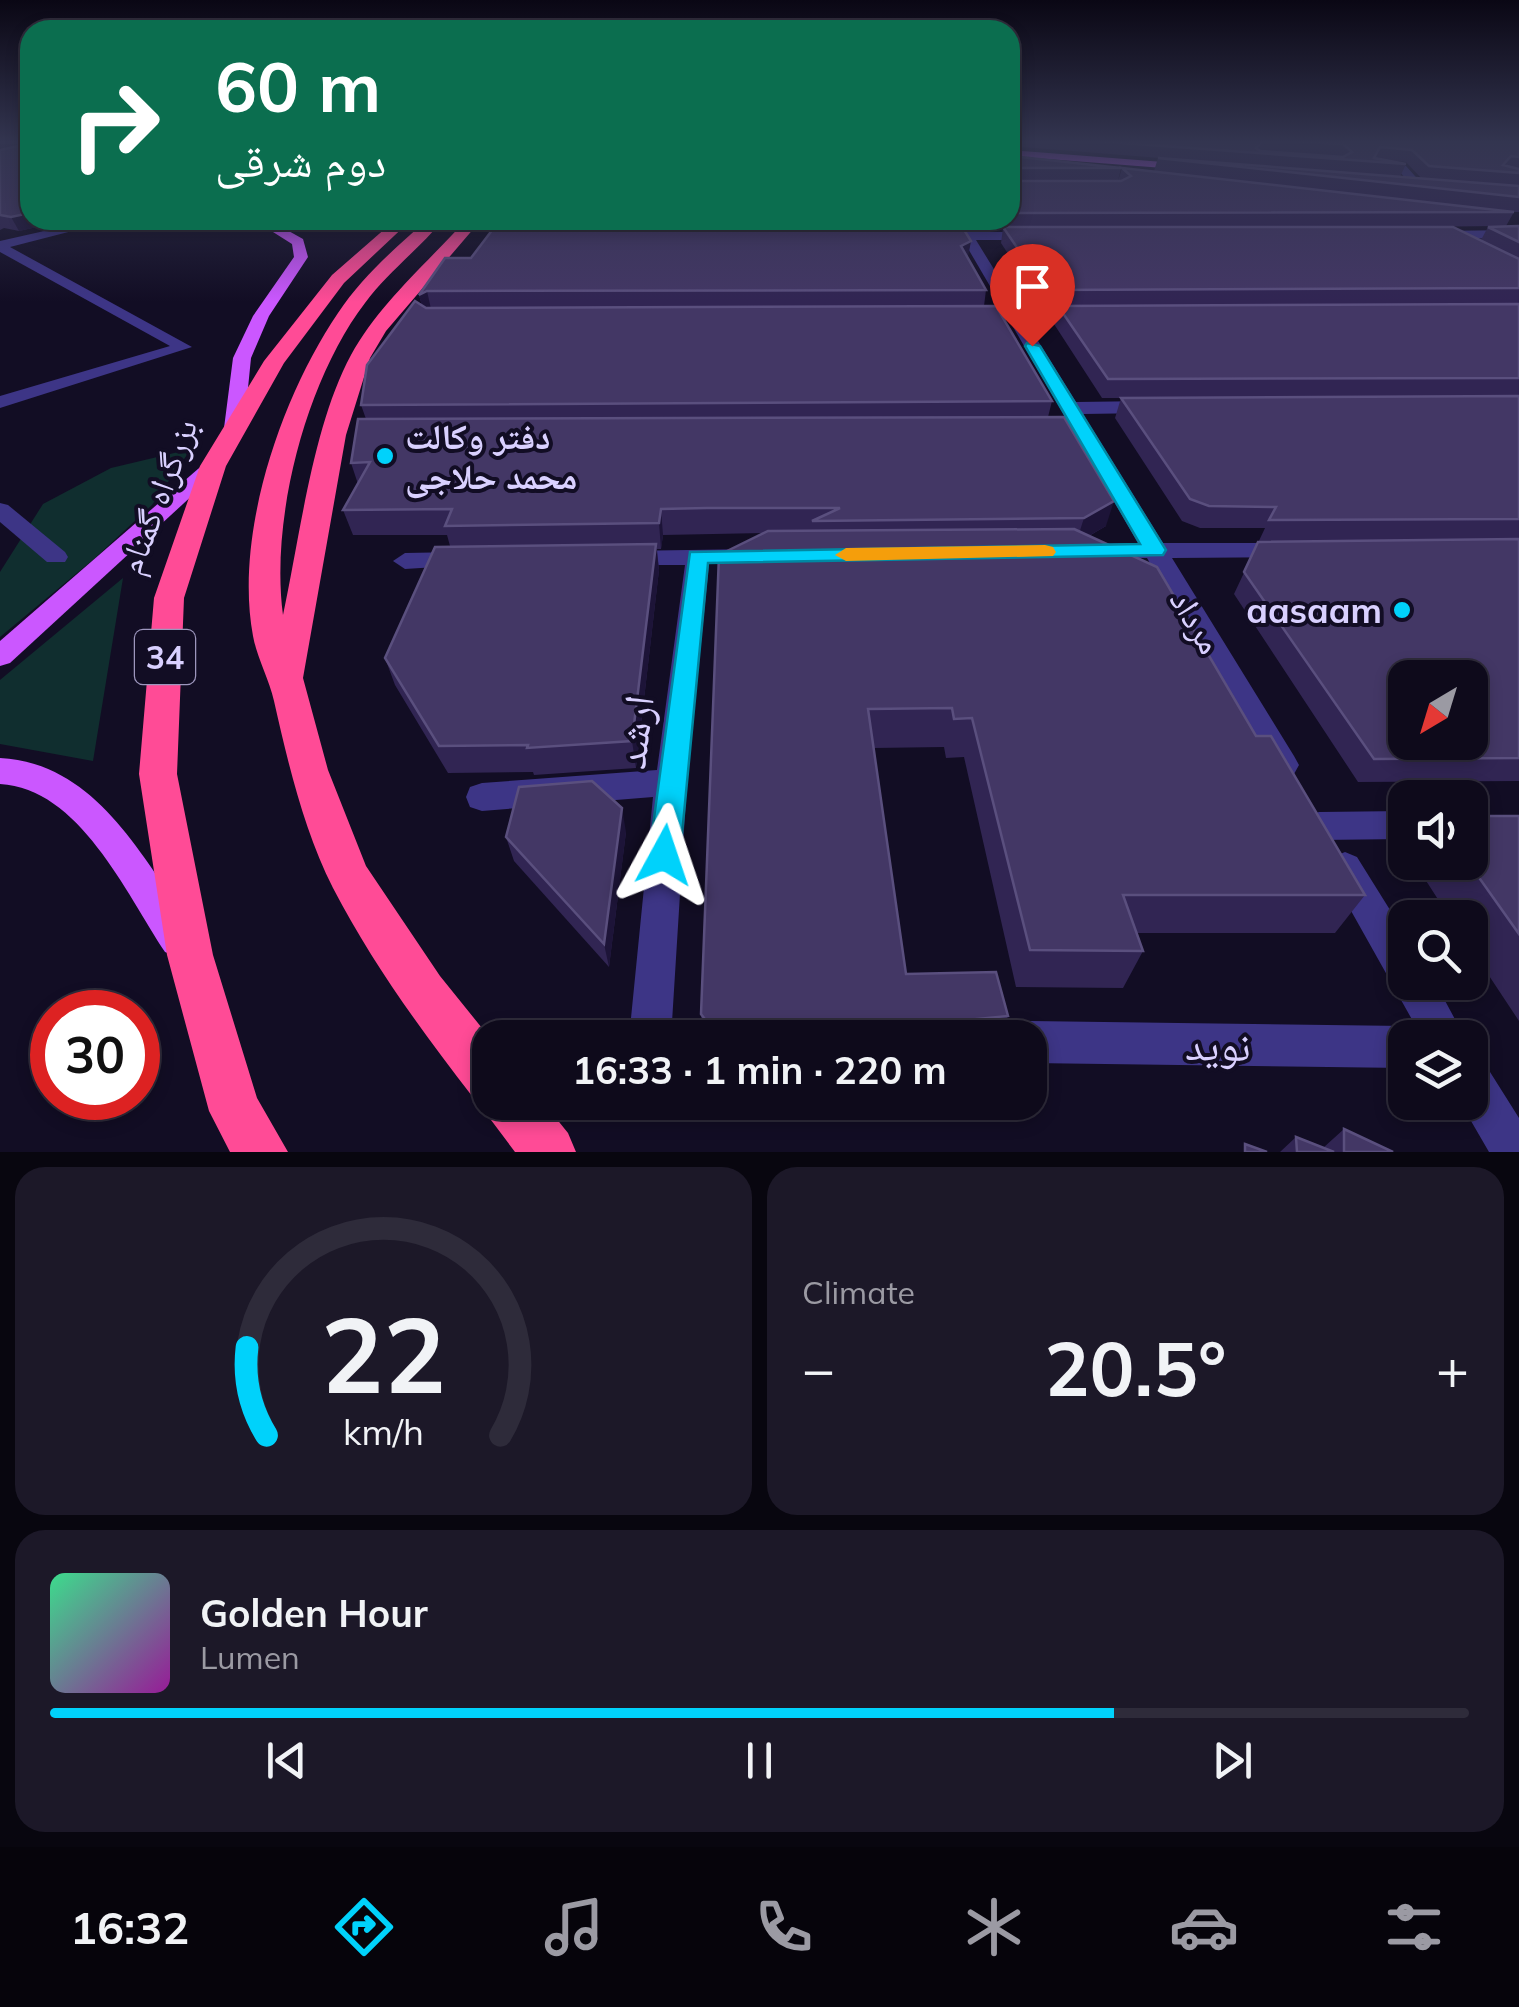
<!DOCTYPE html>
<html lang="en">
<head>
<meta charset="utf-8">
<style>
	:root { --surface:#0e0a1b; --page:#1c1828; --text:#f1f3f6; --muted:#9b9aa3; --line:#2e2b3a; --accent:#00d2fb }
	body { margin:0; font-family:Mulish,"Noto Naskh Arabic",sans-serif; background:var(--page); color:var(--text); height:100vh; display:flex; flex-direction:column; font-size:38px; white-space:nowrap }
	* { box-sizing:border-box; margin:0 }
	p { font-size:32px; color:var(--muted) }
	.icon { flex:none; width:55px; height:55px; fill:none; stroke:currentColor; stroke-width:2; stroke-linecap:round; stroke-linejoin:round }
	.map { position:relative; height:1152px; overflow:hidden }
	.drawer { display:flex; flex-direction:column; gap:15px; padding:15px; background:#08060f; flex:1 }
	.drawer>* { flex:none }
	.hud { position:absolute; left:20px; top:20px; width:1000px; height:210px; border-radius:30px; box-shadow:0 5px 15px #0003,0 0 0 2px var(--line); background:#0b6e4f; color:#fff; overflow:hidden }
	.needle { width:65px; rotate:218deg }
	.controls { position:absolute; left:1388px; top:660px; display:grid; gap:20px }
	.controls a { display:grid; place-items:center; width:100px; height:100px; border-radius:20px; background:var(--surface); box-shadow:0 5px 15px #0003,0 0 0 2px var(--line); font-size:50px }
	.speed { position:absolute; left:30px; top:990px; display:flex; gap:20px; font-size:50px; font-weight:700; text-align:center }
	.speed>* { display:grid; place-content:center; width:130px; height:130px; border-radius:50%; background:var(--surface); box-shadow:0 5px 15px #0003,0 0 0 2px var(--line); line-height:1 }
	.speed .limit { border:15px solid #d22; background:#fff; color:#111 }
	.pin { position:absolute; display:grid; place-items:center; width:85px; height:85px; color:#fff; margin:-102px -42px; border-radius:50% 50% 50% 0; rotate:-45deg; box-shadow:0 0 10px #0007 }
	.pin .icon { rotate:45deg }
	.me { position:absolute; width:110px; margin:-55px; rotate:5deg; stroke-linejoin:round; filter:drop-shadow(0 0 8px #0008) }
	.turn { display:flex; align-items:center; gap:35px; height:210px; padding:0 30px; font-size:45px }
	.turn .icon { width:130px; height:130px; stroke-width:2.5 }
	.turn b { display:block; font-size:70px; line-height:85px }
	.big { font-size:75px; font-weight:700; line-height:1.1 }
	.drawer .widget { flex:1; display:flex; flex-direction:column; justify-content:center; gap:15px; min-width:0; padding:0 35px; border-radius:30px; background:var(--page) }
	.drawer .dial { align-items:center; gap:0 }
	.dial svg { height:260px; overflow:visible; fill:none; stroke:var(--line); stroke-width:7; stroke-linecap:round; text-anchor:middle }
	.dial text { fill:var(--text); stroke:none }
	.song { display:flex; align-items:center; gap:30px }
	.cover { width:120px; height:120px; border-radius:15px; background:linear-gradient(135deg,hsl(150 70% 55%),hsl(300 70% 35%)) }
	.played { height:10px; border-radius:5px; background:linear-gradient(90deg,var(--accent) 75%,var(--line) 75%) }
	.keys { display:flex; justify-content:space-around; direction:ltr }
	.heat { display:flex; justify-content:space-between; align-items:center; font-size:55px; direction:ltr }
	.drawer .tiles { flex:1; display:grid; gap:15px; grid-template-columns:1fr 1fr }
	.widget:last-child { grid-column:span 2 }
	.trip { position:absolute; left:472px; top:1020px; width:575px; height:100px; border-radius:30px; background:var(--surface); box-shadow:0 5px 15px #0003,0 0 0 2px var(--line); font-weight:700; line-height:100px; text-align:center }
	.dock { display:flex; height:160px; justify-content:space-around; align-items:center; background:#06040b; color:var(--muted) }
	.dock .icon { width:70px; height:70px }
	.dock .active { color:var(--accent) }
	.dock b { font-size:45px; color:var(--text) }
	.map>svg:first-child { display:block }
	.green { fill:#102e2f }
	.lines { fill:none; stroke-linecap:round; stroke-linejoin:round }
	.minor { fill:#3d3586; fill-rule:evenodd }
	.major { fill:#cb57ff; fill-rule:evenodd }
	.highway { fill:#ff4b96; fill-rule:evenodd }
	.wall { fill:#312553; fill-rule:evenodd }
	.shaded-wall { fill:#1d1438 }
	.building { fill:#433765; stroke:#5a4f7e; stroke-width:2.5; fill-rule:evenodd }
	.route { fill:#00d2fb; stroke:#0088a3; stroke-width:2.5 }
	.slow { fill:#f59e0b }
	.poi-dot { fill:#00d2fb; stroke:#120d24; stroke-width:4 }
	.labels { text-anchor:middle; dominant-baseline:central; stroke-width:8; stroke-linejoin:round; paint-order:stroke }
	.shield { fill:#120d24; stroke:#9d96bd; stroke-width:2.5 }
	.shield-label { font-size:32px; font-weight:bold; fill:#d9d0ff }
	.poi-label { font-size:35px; font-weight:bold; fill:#d9d0ff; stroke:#120d24; text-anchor:start }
	.street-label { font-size:35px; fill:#d9d0ff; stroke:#120d24 }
	.near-street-label { font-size:42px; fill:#d9d0ff; stroke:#120d24 }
</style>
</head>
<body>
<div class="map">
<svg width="1519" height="1152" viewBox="0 0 1519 1152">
	<rect width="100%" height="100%" fill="#120d24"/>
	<g class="green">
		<path d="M 191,449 L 152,505 L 95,558 L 0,637 L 0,572 L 43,504 L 111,468 Z"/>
		<path d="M 123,578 L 93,761 L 0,744 L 0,680 Z"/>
	</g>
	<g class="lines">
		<g class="minor">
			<path d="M 1375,163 L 1406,166 L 1423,185 L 1413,187 L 1399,171 L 1371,168 Z"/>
			<path d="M 93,220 L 115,220 L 10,247 L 192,347 L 0,408 L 0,396 L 170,346 L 0,252 L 0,241 Z"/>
			<path d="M 960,220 L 971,232 L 1034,232 L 1041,236 L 1034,240 L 976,240 L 1019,310 L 1086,310 L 1094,315 L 1086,320 L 1025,320 L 1076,402 L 1149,401 L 1159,407 L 1149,413 L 1083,414 L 1163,543 L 1289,543 L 1301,550 L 1289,557 L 1172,558 L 1294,756 L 1299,765 L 1294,774 L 1283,778 L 1272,774 L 1147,558 L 1089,558 L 1077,551 L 1089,544 L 1138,543 L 1009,320 L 971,320 L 963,315 L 971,310 L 1004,310 L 963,240 L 934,240 L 927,236 L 934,232 L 958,232 L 954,224 Z"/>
			<path d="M 1519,230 L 1519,238 L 1434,239 L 1428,235 L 1434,231 Z"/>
			<path d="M 0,503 L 8,505 L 65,552 L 68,557 L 65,562 L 47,562 L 0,522 Z"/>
			<path d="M 754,549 L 763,551 L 766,556 L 763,561 L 709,564 L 687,782 L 671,1038 L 629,1038 L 653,797 L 482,811 L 470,807 L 466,797 L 470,787 L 482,783 L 657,770 L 685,565 L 624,565 L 612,558 L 624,551 Z"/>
			<path d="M 459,552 L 468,555 L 471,560 L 468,565 L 405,569 L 393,561 L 405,553 Z"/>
			<path d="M 1405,811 L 1405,839 L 1319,840 L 1307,836 L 1302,826 L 1307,816 L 1319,812 Z"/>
			<path d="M 1345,852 L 1357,857 L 1405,934 L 1405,982 L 1435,982 L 1465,1038 L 1405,1038 L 1405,1068 L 1030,1063 L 1030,1038 L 1011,1038 L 1015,1027 L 1030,1021 L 1405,1026 L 1419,1032 L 1327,868 L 1333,857 Z"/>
			<path d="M 1470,1058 L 1485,1064 L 1519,1118 L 1519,1152 L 1489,1152 L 1460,1102 L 1470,1102 Z"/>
		</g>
		<g class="major">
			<path d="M 1010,150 L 1189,164 L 1194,167 L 1189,170 L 1010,156 Z"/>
			<path d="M 254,220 L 269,220 L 303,239 L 308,257 L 269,316 L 251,358 L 244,428 L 234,434 L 224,428 L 233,358 L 253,316 L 294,257 L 292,244 Z"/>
			<path d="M 213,460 L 224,466 L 220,470 L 10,663 L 0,666 L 0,641 L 206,462 Z"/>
			<path d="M 0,758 C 96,763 142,857 191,926 L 197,939 L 191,952 L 178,957 L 165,952 C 126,893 79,788 0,784 Z"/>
		</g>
		<g class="highway">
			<path d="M 395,220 L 411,220 L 344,283 L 284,363 L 226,466 L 184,598 L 177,774 L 213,955 L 257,1098 L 288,1152 L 230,1152 L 209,1111 L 167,955 L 139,774 L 154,598 L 200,466 L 264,361 L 332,275 Z"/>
			<path d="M 427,220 L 443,220 C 419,249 388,272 365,303 C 306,380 270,519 283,615 C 300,536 313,425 351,355 C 379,304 427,263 466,220 L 481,220 L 386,331 L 370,358 L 346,435 L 303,678 L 328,770 L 366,866 L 440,976 L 490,1038 L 490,1102 L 543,1102 L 568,1133 L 576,1152 L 515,1152 L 491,1120 L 483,1101 L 472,1096 C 421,1030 372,963 333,888 C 304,831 288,763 274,701 C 269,679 257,658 253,636 C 234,534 281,397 338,313 C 362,277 395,248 427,220 Z"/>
		</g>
	</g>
	<g class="wall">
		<path d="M 1010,141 L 1519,141 L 1519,212 L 1514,212 L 1506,226 L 1519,226 L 1519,781 L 1358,782 L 1234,594 L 1265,528 L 1200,528 L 1182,521 L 1115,418 L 1121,398 L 1102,398 L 1054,324 L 1057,307 L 1043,307 L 1001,243 L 1003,228 L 973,228 L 964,220 L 1010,220 L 1010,147 L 1012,156 L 1121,168 L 1118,181 L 1122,168 L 1154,171 L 1158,158 L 1248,165 L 1010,146 ZM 1386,160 L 1406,162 L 1422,179 L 1400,177 L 1406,164 ZM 1497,226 L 1488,227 L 1481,240 L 1412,227 Z"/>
		<path d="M 0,150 L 30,220 L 68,220 L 19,231 L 4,228 L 0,230 Z"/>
		<path d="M 504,220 L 955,220 L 953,221 L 952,228 L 971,241 L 967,257 L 986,290 L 984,306 L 1052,401 L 1048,417 L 1106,526 L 1089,536 L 1256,736 L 1365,895 L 1335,933 L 1137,933 L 1143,951 L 1123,988 L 1016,987 L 964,757 L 946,758 L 944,747 L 874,748 L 906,974 L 1008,1016 L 1000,1038 L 703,1038 L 701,1014 L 764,533 L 663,535 L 661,549 L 657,549 L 659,570 L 636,768 L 534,775 L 533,772 L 448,773 L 395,685 L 385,658 L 450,546 L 447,535 L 353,535 L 343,510 L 358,484 L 351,463 L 366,419 L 361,405 L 422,306 L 419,295 L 471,258 L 506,229 Z"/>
		<path d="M 1519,816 L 1519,1021 L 1470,947 L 1470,918 L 1450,918 L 1414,862 L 1470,862 Z"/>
		<path d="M 626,832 L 609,967 L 514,861 L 506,837 Z"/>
		<path d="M 1344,1129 L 1393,1152 L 1280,1152 L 1296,1137 L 1323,1148 Z"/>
	</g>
	<g class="shaded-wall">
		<path d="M 0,141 L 28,141 L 29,143 L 0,149 Z"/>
		<path d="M 30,213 L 30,220 L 68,220 L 19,231 L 11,217 Z"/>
		<path d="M 971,241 L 968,257 L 958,263 L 961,246 Z"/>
		<path d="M 427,291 L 431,309 L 424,313 L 419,295 Z"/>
		<path d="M 1114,501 L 1106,526 L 1076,543 L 1084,518 Z"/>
		<path d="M 661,509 L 663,535 L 661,549 L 659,523 Z"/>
		<path d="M 656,544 L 659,570 L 636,768 L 632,741 Z"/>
		<path d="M 622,808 L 626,832 L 609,967 L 604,944 Z"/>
	</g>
	<g class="building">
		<path d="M 28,141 L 30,141 L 30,213 L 11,217 L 0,215 L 0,150 L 27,144 Z"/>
		<path d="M 1095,141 L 1263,141 L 1256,148 L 1260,151 L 1343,157 L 1352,152 L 1343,144 L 1289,141 L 1519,141 L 1519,157 L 1511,156 L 1503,165 L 1519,169 L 1519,173 L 1429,166 L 1412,150 L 1380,147 L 1374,158 L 1406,164 Z"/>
		<path d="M 1010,147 L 1012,156 L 1121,168 L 1012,168 L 1010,174 Z"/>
		<path d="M 1158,158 L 1519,186 L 1519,197 Z"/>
		<path d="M 1122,168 L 1514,212 L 1010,213 L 1010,179 L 1012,181 L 1121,181 L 1131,176 Z"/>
		<path d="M 1519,226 L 1519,242 L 1488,227 Z"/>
		<path d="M 1003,227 L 1453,227 L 1519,259 L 1519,288 L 1046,290 Z"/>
		<path d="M 963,228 L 971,241 L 961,246 L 986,290 L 427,291 L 419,295 L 445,258 L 471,258 L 493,229 Z"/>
		<path d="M 415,301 L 426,308 L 996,306 L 1052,401 L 361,405 L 367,365 Z"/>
		<path d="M 1519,304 L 1519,378 L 1108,379 L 1058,306 Z"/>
		<path d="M 1519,396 L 1519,519 L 1269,520 L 1276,507 L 1209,506 L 1190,499 L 1121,398 Z"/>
		<path d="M 1064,417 L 1114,501 L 1084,518 L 812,521 L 840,508 L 707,508 L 661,509 L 659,523 L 445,526 L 452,509 L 343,510 L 370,462 L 351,463 L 358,419 Z"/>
		<path d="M 1074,529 L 1157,567 L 1256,736 L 1271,736 L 1365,895 L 1123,895 L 1143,951 L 1030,950 L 972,718 L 954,719 L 952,708 L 868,709 L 906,974 L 996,972 L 1008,1016 L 916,1025 L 914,1021 L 801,1024 L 802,1038 L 719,1038 L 701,1014 L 719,555 L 768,531 Z"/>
		<path d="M 1519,539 L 1519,758 L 1374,759 L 1244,572 L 1258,542 ZM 1405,678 L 1470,678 L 1470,742 L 1405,742 Z"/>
		<path d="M 656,544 L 632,741 L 527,748 L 528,745 L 439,746 L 385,658 L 435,547 Z"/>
		<path d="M 592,781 L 622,808 L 604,944 L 506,837 L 519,787 Z"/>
		<path d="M 1470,816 L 1519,816 L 1519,934 L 1468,862 L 1470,862 Z"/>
		<path d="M 1344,1129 L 1393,1152 L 1344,1152 Z"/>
		<path d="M 1296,1137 L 1334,1152 L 1297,1152 Z"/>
		<path d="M 1245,1144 L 1267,1152 L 1245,1152 Z"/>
	</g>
	<linearGradient id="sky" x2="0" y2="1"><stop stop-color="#0a0714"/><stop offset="0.47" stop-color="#333550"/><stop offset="1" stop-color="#333550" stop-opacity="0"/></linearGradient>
	<rect width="1519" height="302" fill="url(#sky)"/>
	<path class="route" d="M 1027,343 L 1040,346 L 1166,550 L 1163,555 L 708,563 L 680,855 L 676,865 L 664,869 L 653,865 L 649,855 L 690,552 L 1140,544 L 1025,346 Z"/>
	<path class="slow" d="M 1045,545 L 1053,547 L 1056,552 L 1053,556 L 846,561 L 835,555 L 846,548 Z"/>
	<g class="poi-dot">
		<circle cx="385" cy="456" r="10"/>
		<circle cx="1402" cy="610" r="10"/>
	</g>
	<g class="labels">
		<rect class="shield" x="135" y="630" width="60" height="54" rx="8"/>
		<g class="shield-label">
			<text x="165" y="657">34</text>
		</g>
		<g class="poi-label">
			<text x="405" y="436">دفتر وکالت<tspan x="405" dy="40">محمد حلاجی</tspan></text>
			<text x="1382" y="610" text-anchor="end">aasaam</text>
		</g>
		<g class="street-label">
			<text transform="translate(157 496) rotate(-69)">بزرگراه گمنام</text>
			<text transform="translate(1197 621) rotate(59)">مرداد</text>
		</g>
		<g class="near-street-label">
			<text transform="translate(634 732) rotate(-83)">ارشد</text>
			<text transform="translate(1218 1045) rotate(1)">نوید</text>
		</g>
	</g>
</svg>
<div class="controls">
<a><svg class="needle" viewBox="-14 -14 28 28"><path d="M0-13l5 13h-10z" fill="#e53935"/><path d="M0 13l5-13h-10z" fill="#9b9aa3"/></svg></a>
<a><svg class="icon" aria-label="sound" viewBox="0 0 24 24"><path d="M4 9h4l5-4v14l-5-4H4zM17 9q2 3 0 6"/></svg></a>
<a><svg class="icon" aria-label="search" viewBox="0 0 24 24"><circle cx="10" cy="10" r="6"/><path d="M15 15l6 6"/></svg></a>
<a><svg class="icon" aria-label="layers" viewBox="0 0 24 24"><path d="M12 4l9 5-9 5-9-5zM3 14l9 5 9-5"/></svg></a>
</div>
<div class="speed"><div class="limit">30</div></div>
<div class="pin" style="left:1032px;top:346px;background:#d93025"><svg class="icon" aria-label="arrive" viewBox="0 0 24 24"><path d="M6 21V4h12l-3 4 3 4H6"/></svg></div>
<svg class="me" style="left:664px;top:855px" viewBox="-20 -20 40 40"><path d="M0-17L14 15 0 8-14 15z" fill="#00d2fb" stroke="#fff" stroke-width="4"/></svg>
<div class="trip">16:33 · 1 min · 220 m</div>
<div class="hud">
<div class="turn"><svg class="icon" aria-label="right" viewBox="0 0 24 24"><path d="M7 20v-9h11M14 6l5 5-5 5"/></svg><div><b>60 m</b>دوم شرقی</div></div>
</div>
</div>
<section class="drawer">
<div class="tiles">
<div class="widget dial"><svg viewBox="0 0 100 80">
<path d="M14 69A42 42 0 1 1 86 69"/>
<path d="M14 69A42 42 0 0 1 8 42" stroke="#00d2fb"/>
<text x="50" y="56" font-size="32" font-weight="700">22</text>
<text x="50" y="72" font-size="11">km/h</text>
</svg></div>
<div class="widget"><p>Climate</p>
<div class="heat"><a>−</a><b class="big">20.5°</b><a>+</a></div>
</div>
<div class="widget">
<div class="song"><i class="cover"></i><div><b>Golden Hour</b><p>Lumen</p></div></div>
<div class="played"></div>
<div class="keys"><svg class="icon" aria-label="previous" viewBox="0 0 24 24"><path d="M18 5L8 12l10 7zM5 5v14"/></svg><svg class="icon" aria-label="pause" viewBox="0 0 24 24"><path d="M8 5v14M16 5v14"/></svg><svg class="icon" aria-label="next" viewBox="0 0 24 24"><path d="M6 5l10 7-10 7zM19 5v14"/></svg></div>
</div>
</div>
</section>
<nav class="dock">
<b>16:32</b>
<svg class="icon active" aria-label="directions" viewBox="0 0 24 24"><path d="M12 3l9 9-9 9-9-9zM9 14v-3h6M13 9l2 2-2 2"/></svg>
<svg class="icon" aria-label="music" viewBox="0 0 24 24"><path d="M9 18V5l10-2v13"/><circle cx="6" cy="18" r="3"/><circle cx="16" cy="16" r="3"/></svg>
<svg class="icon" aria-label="phone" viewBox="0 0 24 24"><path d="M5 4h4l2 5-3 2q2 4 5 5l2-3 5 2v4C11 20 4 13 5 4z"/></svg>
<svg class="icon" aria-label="climate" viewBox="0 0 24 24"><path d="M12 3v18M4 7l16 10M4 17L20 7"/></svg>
<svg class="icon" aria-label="car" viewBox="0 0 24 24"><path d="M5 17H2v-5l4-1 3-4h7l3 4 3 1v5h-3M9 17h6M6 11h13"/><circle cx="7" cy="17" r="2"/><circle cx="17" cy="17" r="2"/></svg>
<svg class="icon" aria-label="filters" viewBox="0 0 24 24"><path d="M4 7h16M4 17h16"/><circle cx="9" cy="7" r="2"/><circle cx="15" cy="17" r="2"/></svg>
</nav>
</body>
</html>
